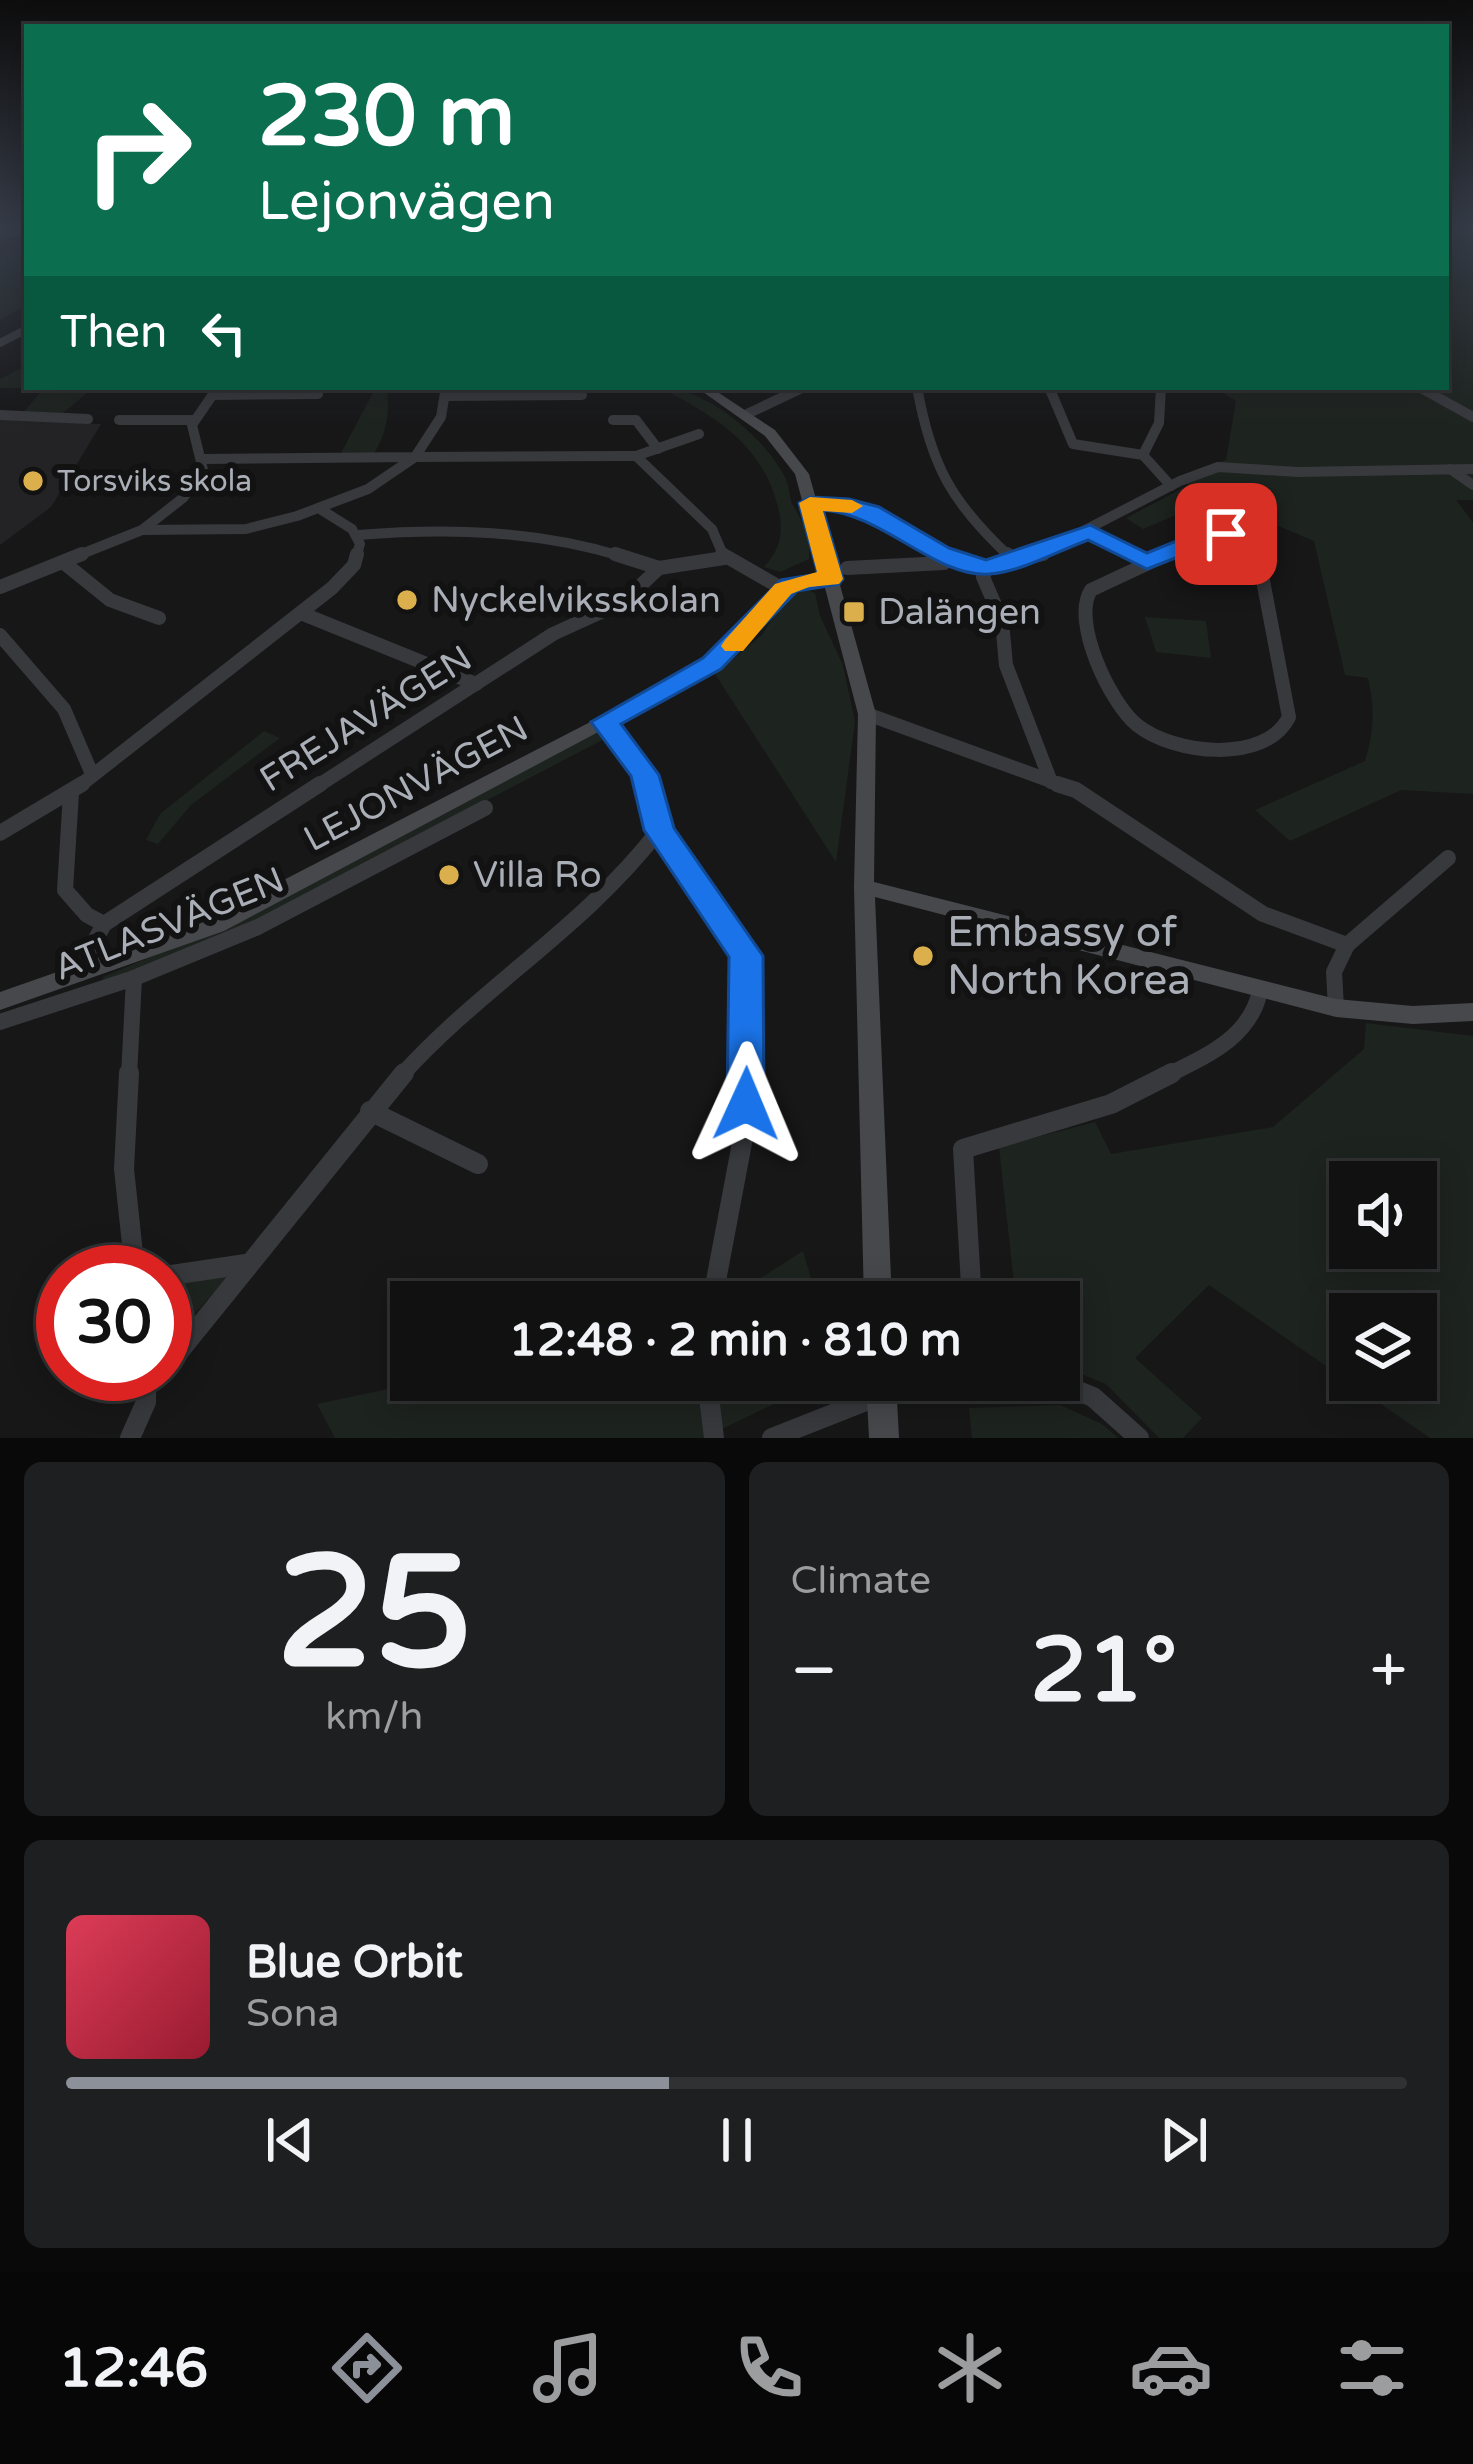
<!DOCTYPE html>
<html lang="en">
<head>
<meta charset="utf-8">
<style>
	:root { --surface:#111112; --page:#1e1f20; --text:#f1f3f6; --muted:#9c9d9f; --line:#303132; --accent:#8c9099 }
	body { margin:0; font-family:"Varela Round",sans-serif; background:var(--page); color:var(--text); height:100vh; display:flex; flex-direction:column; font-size:45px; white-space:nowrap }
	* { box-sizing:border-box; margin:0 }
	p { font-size:39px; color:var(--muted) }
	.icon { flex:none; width:66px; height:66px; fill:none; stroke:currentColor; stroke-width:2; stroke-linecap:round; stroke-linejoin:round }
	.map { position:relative; height:1438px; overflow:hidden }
	.sheet { display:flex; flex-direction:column; gap:24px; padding:24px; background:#09090a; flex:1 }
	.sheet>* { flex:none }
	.top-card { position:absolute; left:24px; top:24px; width:1425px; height:366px; border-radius:0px; box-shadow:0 6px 30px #0003,0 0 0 3px var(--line); background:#0b6e4f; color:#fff; overflow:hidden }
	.fabs { position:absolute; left:1329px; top:1161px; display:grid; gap:24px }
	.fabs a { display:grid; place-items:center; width:108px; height:108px; border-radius:0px; background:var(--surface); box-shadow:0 6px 30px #0003,0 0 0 3px var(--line); font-size:60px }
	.speed { position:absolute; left:36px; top:1245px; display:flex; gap:24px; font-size:60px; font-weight:700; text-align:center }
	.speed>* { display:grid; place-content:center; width:156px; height:156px; border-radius:50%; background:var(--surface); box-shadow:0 6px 30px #0003,0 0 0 3px var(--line); line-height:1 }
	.speed .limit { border:18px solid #d22; background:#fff; color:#111 }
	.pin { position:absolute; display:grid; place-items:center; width:102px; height:102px; color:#fff; margin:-51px; border-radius:24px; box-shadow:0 6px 18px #0006 }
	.me { position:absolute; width:132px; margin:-66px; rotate:1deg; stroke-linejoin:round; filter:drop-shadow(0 0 9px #0008) }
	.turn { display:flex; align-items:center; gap:42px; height:252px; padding:0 36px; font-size:54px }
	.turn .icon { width:156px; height:156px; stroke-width:2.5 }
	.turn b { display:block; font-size:84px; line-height:102px }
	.then { display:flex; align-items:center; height:114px; padding:0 36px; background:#0003; gap:24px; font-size:45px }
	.big { font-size:90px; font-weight:700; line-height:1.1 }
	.sheet .widget { flex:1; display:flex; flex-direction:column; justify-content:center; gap:18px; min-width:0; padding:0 42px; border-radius:18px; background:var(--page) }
	.sheet .dial { align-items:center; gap:0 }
	.dial b { font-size:156px; line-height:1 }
	.song { display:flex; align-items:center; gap:36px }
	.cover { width:144px; height:144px; border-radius:18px; background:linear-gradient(135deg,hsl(350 70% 55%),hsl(350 70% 35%)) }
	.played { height:12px; border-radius:6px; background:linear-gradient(90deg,var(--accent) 45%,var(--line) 45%) }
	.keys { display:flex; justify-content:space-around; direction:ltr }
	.heat { display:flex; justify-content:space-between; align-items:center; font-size:66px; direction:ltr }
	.sheet .tiles { flex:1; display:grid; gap:24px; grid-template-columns:1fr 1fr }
	.widget:last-child { grid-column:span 2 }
	.trip { position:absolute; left:390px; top:1281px; width:690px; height:120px; border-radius:0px; background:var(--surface); box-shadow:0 6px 30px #0003,0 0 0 3px var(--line); font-weight:700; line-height:120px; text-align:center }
	.tab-bar { display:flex; height:192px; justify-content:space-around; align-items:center; background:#070707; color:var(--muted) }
	.tab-bar .icon { width:84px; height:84px }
	.tab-bar .active { color:var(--accent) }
	.tab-bar b { font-size:54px; color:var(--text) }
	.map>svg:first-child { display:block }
	.built { fill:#232325 }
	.green { fill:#1d231e; fill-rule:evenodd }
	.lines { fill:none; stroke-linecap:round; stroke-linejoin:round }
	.street-far4 { stroke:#38393d; stroke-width:8 }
	.street-far3 { stroke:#38393d; stroke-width:10 }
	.street-far2 { stroke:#38393d; stroke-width:14 }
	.street-far1 { stroke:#38393d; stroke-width:16 }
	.street { stroke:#38393d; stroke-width:20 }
	.secondary { fill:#46484c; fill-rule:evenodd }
	.route { fill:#1a73e8; stroke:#114b97; stroke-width:3 }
	.slow { fill:#f59e0b }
	.poi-dot { fill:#dbaf4c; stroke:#121213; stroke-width:4.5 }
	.labels { text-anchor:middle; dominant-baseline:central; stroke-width:12; stroke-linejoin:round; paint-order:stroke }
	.far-poi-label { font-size:30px; fill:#aaaeb6; stroke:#121213; text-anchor:start }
	.poi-label { font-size:36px; fill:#aaaeb6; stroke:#121213; text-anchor:start }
	.street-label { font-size:36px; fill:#aaaeb6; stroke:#121213 }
	.near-poi-label { font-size:42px; fill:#aaaeb6; stroke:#121213; text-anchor:start }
</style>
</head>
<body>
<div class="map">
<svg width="1473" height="1438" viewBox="0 0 1473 1438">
	<rect width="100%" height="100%" fill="#171718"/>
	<path class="built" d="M 0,419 L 101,424 L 51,507 L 0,545 Z"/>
	<g class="green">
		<path d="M 1446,227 L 1473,227 L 1473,500 L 1456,500 L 1473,522 L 1473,794 L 1401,790 L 1290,841 L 1255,810 L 1365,761 C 1374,732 1375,707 1368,678 L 1345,675 L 1314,541 L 1214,499 L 1143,529 L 1126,518 L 1189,485 L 1175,479 L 1226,460 L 1236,401 L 1214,387 L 1446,387 Z"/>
		<path d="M 27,249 L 27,305 L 0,320 L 0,260 L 7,252 Z"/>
		<path d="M 27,365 L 27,387 L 94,387 L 63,413 L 22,414 L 44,388 L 0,388 L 0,379 Z"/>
		<path d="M 376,387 L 387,387 C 390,411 387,435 372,456 L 340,455 Z"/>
		<path d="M 658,387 C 706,387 765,437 786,479 C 790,488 789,500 794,507 C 803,522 811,538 809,559 L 780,572 L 764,567 C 781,549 784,531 778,507 C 762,443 712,414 658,387 Z"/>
		<path d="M 804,589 L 815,593 L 820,616 L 843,665 L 855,722 L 836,862 L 715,674 L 762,635 L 790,591 Z"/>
		<path d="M 1145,617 L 1206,621 L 1211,658 L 1156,652 Z"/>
		<path d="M 264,731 L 280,738 L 191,805 L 158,844 L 146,840 L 160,814 Z"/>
		<path d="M 596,732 L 608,737 L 231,934 L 103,983 L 103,977 L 260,911 Z"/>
		<path d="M 1366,1023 L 1473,1036 L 1473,1438 L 1430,1438 L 1209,1285 L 1135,1358 L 1202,1418 L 1183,1438 L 1159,1438 L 1106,1384 L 1059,1365 L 1059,1302 L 1016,1302 L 999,1147 L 1095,1122 L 1111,1154 L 1273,1127 L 1364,1049 ZM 1350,1182 L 1416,1182 L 1416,1248 L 1350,1248 ZM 1350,1314 L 1416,1314 L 1416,1380 L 1350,1380 Z"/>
		<path d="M 803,1251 L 818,1302 L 723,1302 Z"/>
		<path d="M 230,1275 L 168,1343 L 165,1344 L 165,1284 Z"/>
		<path d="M 430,1380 L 824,1380 L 703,1438 L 335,1438 L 317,1404 Z"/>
		<path d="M 1060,1405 L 1102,1424 L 1118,1438 L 972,1438 L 969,1408 Z"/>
	</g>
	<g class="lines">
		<g class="street-far4">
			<path d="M 0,236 L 27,230"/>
			<path d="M 0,343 L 27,329"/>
		</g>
		<g class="street-far3">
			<path d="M 917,387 C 931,466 952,503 1010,557"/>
			<path d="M 1049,387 L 1073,444 L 1143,455"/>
			<path d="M 1161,387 L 1159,423 L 1143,455 L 1171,486"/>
			<path d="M 1419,387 L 1473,417"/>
			<path d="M 213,395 L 318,394"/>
			<path d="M 447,396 L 582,395"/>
			<path d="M 747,414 L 804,387"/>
			<path d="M 0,415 L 88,419"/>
			<path d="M 119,420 L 193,420"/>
			<path d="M 613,420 L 636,420 L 658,449"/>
			<path d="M 636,456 L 699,434"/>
			<path d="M 202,459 L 415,457 L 441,417 L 446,387"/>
			<path d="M 1450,469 L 1473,485"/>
			<path d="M 810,503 L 873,513 L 947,557"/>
			<path d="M 320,509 L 352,529 L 360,544 L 356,557"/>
			<path d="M 142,530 L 183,498 L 203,470 L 192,425 L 218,387"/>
			<path d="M 1090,532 L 1138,557"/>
			<path d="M 358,535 C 449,528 537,530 624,557"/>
			<path d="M 74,557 L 142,530 L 246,529 L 297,516 L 368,489 L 415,457 L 622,456 L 636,456 L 712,529 L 724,557"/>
			<path d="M 1033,557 L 1180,481 L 1218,467 L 1298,472 L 1473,469"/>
			<path d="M 1161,557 L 1219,532 L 1256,545 L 1258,557"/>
		</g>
		<g class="street-far2">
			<path d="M 615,554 L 659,568 L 724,558"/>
			<path d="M 722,554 L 783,589"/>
			<path d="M 941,554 L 989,567 L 1043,554"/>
			<path d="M 1007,554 L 1015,562"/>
			<path d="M 1132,554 L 1147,562"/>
			<path d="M 1168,554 L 1091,590 C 1071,621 1110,703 1137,725 C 1173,754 1265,765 1289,717 L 1258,554"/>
			<path d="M 63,562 L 110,600 L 159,618"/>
			<path d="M 847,568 L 944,563"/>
			<path d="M 987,568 L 983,577 L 1002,621 L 1006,665 L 1051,782"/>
			<path d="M 0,587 L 82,554"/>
			<path d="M 303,614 L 476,684"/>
			<path d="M 0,635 L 64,709 L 92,774"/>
			<path d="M 867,714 L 1067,787"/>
			<path d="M 605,722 L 645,775 L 648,787"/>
			<path d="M 78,787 L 332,588 L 354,565 L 357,554"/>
			<path d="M 316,787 L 553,634 L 623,602 L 659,568"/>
		</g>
		<g class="street-far1">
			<path d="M 647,784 L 659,830 L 746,956 L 743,1076"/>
			<path d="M 1057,784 L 1076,790 L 1263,914 L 1347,945 L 1334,972 L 1336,1008"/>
			<path d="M 71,793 L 65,890 L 87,915 L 104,924 L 91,948"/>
			<path d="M 0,833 L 82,784"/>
			<path d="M 104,924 L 320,784"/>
			<path d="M 1347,945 L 1448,858"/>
			<path d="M 0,1022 L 134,978 L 258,927 L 485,808"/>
			<path d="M 129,1076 L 134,978"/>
			<path d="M 401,1076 C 481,987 586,926 659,830"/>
			<path d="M 1166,1076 C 1206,1056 1250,1038 1260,991"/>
		</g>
		<g class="street">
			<path d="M 129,1073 L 124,1169 L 135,1272"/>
			<path d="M 370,1111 L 478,1164"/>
			<path d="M 165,1276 L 246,1264"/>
			<path d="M 712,1302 L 742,1143 L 743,1073"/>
			<path d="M 972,1302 L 963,1149 L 1111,1104 L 1172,1073"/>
			<path d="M 165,1369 L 404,1073"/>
			<path d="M 707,1380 L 714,1438"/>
			<path d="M 130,1438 L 146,1402 L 146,1374"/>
			<path d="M 772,1438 L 881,1395 L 1032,1382 L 1059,1383 L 1093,1397 L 1139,1438"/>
		</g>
		<g class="secondary">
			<path d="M 696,387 L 710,387 L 775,430 L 809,474 L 876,714 L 874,882 L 1336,999 L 1413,1006 L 1473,1003 L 1473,1021 L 1413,1024 L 1336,1017 L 875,897 L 892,1302 L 864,1302 L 854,887 L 858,714 L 824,584 C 786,588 770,617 746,643 C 732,658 716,669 698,679 L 224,931 L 0,1010 L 0,992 L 208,919 L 664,684 C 684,673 705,663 722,648 C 755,618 773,579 822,575 L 795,474 L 765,436 Z"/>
			<path d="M 866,1380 L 896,1380 L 899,1438 L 869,1438 Z"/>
		</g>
	</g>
	<linearGradient id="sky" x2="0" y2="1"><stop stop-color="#0d0d0d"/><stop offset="0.53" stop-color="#363c48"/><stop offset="1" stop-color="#363c48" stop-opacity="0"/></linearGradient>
	<rect width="1473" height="429" fill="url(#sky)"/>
	<path class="route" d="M 810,497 L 849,499 L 879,507 L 949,548 L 986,560 L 1090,525 L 1147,553 L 1213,526 L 1237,534 L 1147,569 L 1088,540 C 1058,551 1021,572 989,574 C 936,578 883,514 823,510 L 843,579 L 839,584 L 797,591 L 721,669 L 621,724 L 659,775 L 674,828 L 763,956 L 764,1104 L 759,1115 L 746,1119 L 732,1115 L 727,1104 L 729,957 L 644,830 L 631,776 L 591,722 L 703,658 L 781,580 L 818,574 L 799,503 Z"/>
	<path class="slow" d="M 810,497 L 852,500 L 863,506 L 852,513 L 823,511 L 843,579 L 839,584 L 809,587 L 791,594 L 743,651 L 725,651 L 721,646 L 725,640 L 775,584 L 817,572 L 799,503 Z"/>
	<g class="poi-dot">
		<circle cx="33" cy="481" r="12"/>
		<circle cx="407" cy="600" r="12"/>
		<rect x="842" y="600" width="24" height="24" rx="6"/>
		<circle cx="449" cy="875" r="12"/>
		<circle cx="923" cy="956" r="12"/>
	</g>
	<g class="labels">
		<g class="far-poi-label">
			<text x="57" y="481">Torsviks skola</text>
		</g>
		<g class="poi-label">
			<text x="431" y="600">Nyckelviksskolan</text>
			<text x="878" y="612">Dalängen</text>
			<text x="473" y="875">Villa Ro</text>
		</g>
		<g class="street-label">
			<text transform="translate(366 719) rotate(-32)">FREJAVÄGEN</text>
			<text transform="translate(416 784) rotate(-28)">LEJONVÄGEN</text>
			<text transform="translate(169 924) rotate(-22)">ATLASVÄGEN</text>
		</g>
		<g class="near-poi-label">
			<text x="947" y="932">Embassy of<tspan x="947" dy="48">North Korea</tspan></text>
		</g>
	</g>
</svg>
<div class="fabs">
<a><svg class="icon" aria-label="sound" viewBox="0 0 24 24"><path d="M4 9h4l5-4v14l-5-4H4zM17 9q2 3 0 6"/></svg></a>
<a><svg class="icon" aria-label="layers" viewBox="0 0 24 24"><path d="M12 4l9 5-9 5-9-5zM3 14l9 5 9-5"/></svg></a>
</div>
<div class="speed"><div class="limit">30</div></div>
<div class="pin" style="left:1226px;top:534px;background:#d93025"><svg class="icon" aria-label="arrive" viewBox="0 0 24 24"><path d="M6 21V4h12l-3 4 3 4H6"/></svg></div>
<svg class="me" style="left:746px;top:1104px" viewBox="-20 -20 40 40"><path d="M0-17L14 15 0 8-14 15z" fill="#1a73e8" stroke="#fff" stroke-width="4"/></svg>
<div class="trip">12:48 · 2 min · 810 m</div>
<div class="top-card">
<div class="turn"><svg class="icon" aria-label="right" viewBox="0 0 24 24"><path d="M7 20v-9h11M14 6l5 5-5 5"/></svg><div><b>230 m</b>Lejonvägen</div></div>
<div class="then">Then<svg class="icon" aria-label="left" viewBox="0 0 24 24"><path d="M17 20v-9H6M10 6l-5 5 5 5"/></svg></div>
</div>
</div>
<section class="sheet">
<div class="tiles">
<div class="widget dial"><b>25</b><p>km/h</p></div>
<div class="widget"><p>Climate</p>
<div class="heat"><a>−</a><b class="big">21°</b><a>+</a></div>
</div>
<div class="widget">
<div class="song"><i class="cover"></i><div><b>Blue Orbit</b><p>Sona</p></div></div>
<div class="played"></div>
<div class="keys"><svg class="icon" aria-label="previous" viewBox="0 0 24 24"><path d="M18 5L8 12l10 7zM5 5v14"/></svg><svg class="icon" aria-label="pause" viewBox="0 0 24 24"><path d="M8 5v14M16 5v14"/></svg><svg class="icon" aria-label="next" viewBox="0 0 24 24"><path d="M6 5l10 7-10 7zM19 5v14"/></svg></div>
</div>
</div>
</section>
<nav class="tab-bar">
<b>12:46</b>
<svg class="icon active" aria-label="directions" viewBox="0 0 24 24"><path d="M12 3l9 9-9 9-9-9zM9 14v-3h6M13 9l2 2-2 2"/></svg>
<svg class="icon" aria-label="music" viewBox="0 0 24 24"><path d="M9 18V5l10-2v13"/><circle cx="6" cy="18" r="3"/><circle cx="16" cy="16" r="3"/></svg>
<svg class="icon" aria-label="phone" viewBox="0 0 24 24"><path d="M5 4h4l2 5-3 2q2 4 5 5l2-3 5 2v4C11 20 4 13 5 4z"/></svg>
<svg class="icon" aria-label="climate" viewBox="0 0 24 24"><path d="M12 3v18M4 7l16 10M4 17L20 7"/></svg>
<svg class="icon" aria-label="car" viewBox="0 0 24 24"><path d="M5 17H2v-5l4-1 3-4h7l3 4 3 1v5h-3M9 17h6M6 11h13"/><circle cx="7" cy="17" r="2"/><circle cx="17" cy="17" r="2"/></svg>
<svg class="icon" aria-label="filters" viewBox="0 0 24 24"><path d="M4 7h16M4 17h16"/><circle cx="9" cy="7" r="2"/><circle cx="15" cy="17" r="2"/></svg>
</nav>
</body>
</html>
